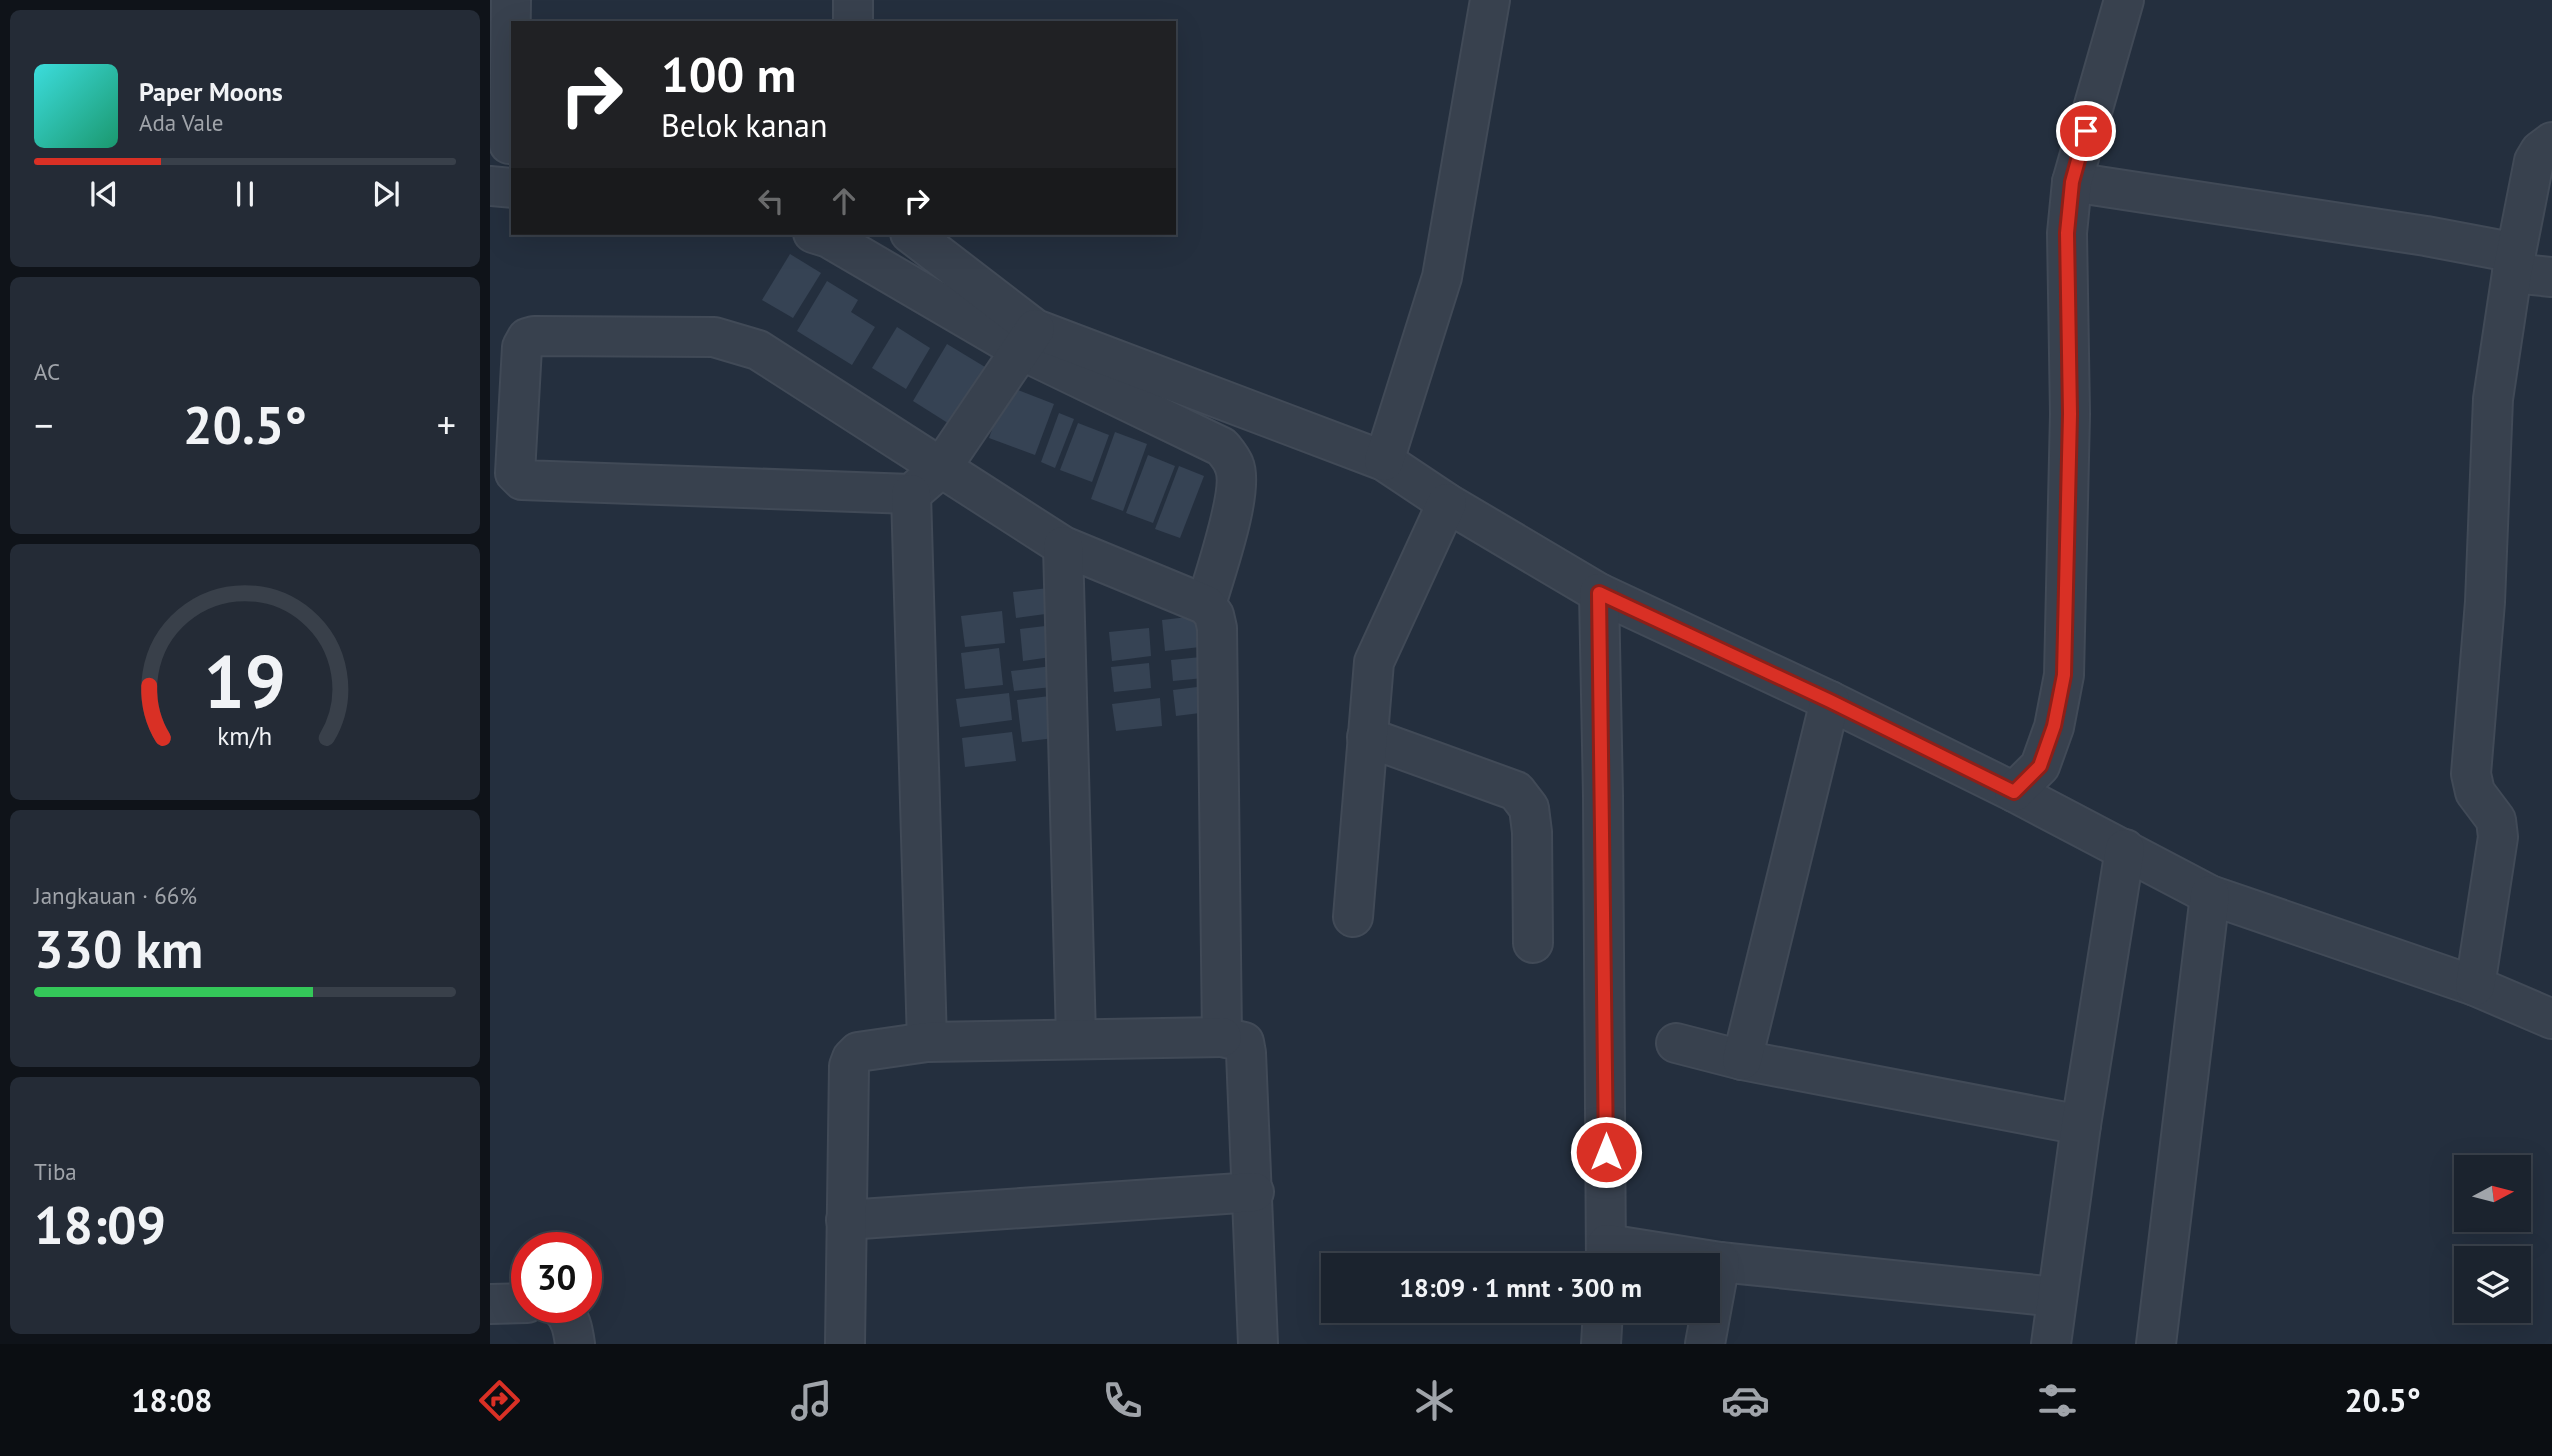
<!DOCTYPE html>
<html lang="id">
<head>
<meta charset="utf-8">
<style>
	:root { --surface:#1b232e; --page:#242b36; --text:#f1f3f6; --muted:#a0a4aa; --line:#39404a; --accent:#d93025 }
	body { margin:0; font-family:"PT Sans",sans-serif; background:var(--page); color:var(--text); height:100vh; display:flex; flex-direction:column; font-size:26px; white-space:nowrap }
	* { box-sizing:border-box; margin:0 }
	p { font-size:23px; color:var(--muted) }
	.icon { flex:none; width:38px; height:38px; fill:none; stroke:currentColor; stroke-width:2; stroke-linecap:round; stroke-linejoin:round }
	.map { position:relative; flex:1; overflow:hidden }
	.panel { display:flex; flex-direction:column; gap:10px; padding:10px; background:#0f1319; width:490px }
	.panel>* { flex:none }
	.banner { position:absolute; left:21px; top:21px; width:665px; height:214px; border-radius:0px; box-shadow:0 7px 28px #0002,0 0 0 2px var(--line); background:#202124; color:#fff; overflow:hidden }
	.needle { width:46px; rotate:83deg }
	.buttons { position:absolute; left:1964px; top:1155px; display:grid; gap:14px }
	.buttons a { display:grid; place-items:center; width:77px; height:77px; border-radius:0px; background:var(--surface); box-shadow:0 7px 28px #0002,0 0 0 2px var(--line); font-size:35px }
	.speed { position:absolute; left:21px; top:1232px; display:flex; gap:14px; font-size:35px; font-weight:700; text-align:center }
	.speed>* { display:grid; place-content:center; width:91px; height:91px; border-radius:50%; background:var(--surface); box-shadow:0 7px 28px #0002,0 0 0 2px var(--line); line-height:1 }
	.speed .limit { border:10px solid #d22; background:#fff; color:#111 }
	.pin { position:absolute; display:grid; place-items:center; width:60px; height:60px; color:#fff; margin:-30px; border:4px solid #fff; border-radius:50%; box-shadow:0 2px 7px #0007 }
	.me { position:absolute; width:77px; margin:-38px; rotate:0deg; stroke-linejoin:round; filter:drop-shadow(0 0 5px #0008) }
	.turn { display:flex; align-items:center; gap:24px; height:147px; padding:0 35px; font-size:32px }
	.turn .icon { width:91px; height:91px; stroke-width:2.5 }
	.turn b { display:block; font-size:49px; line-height:60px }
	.lanes { display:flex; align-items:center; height:66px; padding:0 35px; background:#0003; justify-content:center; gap:35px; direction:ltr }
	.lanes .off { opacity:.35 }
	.big { font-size:52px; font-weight:700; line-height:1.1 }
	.panel .card { flex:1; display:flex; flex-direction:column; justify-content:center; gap:10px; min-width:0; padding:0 24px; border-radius:10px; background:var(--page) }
	.panel .dial { align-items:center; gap:0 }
	.dial svg { height:182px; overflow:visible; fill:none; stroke:var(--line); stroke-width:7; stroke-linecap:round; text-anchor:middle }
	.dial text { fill:var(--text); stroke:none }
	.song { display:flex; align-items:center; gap:21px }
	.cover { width:84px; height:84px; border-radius:10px; background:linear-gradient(135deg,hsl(180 70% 55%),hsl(160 70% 35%)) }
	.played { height:7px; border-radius:4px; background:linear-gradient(90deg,var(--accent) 30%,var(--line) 30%) }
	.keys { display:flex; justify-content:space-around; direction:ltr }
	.heat { display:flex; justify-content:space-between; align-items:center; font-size:38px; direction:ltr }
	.charge { height:10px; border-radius:5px; background:linear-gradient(90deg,#34c759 66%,var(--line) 0) }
	.trip { position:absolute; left:831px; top:1253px; width:399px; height:70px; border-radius:0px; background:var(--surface); box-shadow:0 7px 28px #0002,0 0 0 2px var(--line); font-weight:700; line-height:70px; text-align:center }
	.tabs { display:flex; height:112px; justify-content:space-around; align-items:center; background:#0b0e12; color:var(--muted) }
	.tabs .icon { width:49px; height:49px }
	.tabs .on { color:var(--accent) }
	.tabs b { font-size:32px; color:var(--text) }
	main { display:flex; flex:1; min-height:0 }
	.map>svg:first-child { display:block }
	.building { fill:#364354 }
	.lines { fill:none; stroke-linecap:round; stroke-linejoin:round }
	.minor-casing { stroke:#414a57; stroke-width:42 }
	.minor { stroke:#38414e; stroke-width:38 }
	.route-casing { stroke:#8d1f18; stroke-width:18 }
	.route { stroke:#d93025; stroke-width:12 }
</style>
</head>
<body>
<main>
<section class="panel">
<div class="card">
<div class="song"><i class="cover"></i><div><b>Paper Moons</b><p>Ada Vale</p></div></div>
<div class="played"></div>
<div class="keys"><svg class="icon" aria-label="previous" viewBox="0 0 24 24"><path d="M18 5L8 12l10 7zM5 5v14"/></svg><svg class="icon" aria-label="pause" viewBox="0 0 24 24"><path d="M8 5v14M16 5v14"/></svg><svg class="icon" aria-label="next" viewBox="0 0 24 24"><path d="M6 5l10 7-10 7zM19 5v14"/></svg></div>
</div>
<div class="card"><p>AC</p>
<div class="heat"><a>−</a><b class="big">20.5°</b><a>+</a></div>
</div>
<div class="card dial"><svg viewBox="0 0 100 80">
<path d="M14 69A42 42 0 1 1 86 69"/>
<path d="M14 69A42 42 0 0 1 8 46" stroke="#d93025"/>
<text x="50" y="56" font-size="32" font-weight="700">19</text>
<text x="50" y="72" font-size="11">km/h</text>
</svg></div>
<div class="card"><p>Jangkauan · 66%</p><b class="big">330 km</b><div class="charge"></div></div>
<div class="card"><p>Tiba</p><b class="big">18:09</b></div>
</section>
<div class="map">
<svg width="2062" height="1344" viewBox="0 0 2062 1344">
	<rect width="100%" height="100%" fill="#242f3e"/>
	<g class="building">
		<path d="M 300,254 L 331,273 L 303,318 L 272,300 Z"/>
		<path d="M 337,281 L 368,300 L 361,312 L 385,327 L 362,365 L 307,331 Z"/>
		<path d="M 407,327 L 440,348 L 416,389 L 382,368 Z"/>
		<path d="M 457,344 L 495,367 L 461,425 L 423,401 Z"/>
		<path d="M 518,386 L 564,404 L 545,455 L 499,438 Z"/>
		<path d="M 569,413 L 584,419 L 565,468 L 551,462 Z"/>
		<path d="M 588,423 L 619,435 L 602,482 L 570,470 Z"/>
		<path d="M 625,432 L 657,444 L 633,511 L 601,499 Z"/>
		<path d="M 658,455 L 685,466 L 663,523 L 636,513 Z"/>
		<path d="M 689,466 L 714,476 L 690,538 L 665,529 Z"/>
		<path d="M 567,587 L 570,612 L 526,618 L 523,592 Z"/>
		<path d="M 512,611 L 515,643 L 475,647 L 471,616 Z"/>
		<path d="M 715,615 L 719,646 L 675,651 L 672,620 Z"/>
		<path d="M 572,624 L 575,655 L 533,661 L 530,629 Z"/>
		<path d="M 659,628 L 661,656 L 622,661 L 619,632 Z"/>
		<path d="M 509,648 L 513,685 L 475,689 L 471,653 Z"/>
		<path d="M 721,656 L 724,677 L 683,681 L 681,660 Z"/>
		<path d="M 659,663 L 661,688 L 624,692 L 621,667 Z"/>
		<path d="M 570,665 L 572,686 L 524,691 L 521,671 Z"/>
		<path d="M 723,685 L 726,711 L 686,716 L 683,690 Z"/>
		<path d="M 519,693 L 522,720 L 470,727 L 466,699 Z"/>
		<path d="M 568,695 L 572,737 L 532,742 L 527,700 Z"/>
		<path d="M 670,698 L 672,726 L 626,731 L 622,704 Z"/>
		<path d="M 522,732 L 526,761 L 475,767 L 472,738 Z"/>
	</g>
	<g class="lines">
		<g class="minor-casing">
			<g id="minor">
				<path d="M 363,23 L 363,0"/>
				<path d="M 19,144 L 21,0"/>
				<path d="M 1582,182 L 1936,236 L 2026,253"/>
				<path d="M 0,186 L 23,188"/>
				<path d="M 323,233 L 339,238 L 529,349 L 732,447 C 736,452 742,459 744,465 C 755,490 724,576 716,605"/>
				<path d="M 420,233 L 545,329 L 894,461 L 957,503 L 1109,593 L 1340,701 L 1524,792 L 1720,895 L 1985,986 L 2062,1019"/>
				<path d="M 2022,273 L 2062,277"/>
				<path d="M 545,329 L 451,468 L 421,494 L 32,480 L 25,473 L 32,347 L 37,338 L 44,336 L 224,337 L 268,350 L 573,546 L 716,605 L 724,615 L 727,628 L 732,1037 L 754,1042 L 756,1053 L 768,1344"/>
				<path d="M 894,461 L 952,277 L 1000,0"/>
				<path d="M 421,494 L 437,1042"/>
				<path d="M 573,546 L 586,1038"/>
				<path d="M 1109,593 L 1113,796 L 1116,1265"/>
				<path d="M 877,737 L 1026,791 L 1039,808 L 1042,832 L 1043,943"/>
				<path d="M 1524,792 L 1550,766 L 1564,727 L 1574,675 L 1580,414 L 1577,233 L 1582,182 L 1634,0"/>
				<path d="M 863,917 L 884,662 L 957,503"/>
				<path d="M 1985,986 L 2008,837 L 2006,820 L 1985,792 L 1981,774 L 1995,602 L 2003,399 L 2022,273 L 2044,161 L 2050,151 L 2062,142"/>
				<path d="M 1186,1043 L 1252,1060 L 1591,1125"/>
				<path d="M 1252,1060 L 1340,701"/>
				<path d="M 356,1220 L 764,1192"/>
				<path d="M 1117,1244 L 1230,1262 L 1566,1297"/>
				<path d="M 0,1304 L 37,1303"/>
				<path d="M 70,1307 C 81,1317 83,1330 85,1344"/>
				<path d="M 355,1344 L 359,1066 L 362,1058 L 368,1052 L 437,1042 L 732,1037"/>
				<path d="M 1111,1344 L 1113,1311"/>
				<path d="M 1215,1344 L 1230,1262"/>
				<path d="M 1561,1344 L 1591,1125 L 1635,849"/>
				<path d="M 1666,1344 L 1720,895"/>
			</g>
		</g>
		<use href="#minor" class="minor"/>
	</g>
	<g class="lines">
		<g class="route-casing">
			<path id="route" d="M 1116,1152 L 1109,593 L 1340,701 L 1524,792 L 1550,766 L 1564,726 L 1574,675 L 1580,414 L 1577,233 L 1582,182 L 1596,131"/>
		</g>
		<use href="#route" class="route"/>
	</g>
</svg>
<div class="buttons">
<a><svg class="needle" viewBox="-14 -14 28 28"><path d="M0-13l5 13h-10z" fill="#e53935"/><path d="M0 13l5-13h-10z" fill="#a0a4aa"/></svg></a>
<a><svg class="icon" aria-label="layers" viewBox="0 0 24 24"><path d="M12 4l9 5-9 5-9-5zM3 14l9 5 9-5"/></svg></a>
</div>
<div class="speed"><div class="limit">30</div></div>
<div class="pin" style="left:1596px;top:131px;background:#d93025"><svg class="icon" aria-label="arrive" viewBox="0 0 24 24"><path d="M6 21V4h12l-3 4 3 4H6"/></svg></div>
<svg class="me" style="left:1116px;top:1152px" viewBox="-20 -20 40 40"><circle r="17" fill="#d93025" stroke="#fff" stroke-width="3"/><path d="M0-11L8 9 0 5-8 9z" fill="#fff"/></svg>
<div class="trip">18:09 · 1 mnt · 300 m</div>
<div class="banner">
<div class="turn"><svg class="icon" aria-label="right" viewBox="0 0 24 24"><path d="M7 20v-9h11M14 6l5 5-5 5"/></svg><div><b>100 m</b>Belok kanan</div></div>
<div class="lanes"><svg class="icon off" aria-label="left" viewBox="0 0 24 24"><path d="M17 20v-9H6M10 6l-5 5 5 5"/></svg><svg class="icon off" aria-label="ahead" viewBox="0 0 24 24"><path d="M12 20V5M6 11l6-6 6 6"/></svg><svg class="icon" aria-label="right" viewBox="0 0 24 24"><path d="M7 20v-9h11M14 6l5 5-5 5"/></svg></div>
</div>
</div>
</main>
<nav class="tabs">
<b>18:08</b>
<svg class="icon on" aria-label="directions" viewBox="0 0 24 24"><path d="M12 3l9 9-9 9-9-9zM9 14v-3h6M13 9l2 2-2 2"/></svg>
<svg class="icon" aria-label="music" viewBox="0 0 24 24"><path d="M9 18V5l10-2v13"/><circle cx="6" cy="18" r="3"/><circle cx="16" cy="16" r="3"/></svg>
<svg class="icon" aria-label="phone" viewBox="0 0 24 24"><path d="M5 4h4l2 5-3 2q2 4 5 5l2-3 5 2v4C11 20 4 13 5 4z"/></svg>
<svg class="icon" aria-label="climate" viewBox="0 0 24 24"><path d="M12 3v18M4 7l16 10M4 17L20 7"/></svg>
<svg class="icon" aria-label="car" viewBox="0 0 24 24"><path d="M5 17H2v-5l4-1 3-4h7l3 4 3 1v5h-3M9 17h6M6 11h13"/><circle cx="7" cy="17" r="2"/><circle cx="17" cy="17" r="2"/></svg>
<svg class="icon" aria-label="filters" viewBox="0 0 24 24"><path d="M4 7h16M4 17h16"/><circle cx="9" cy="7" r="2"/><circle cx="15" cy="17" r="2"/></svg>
<b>20.5°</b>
</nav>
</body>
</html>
